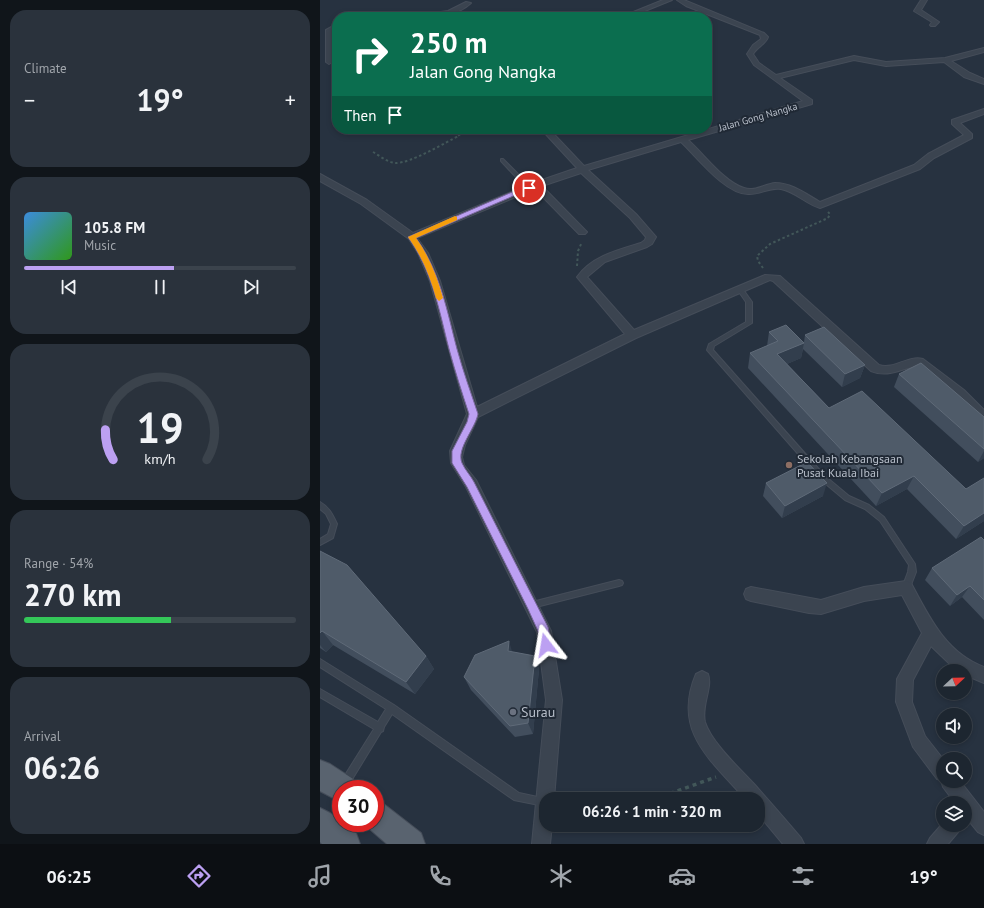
<!DOCTYPE html>
<html lang="en">
<head>
<meta charset="utf-8">
<style>
	:root { --surface:#1d2630; --page:#2a323c; --text:#f1f3f6; --muted:#a0a5ab; --line:#3b434c; --accent:#bca0f2 }
	body { margin:0; font-family:"PT Sans",sans-serif; background:var(--page); color:var(--text); height:100vh; display:flex; flex-direction:column; font-size:15px; white-space:nowrap }
	* { box-sizing:border-box; margin:0 }
	p { font-size:13px; color:var(--muted) }
	.icon { flex:none; width:22px; height:22px; fill:none; stroke:currentColor; stroke-width:2; stroke-linecap:round; stroke-linejoin:round }
	.map { position:relative; flex:1; overflow:hidden }
	.sheet { display:flex; flex-direction:column; gap:10px; padding:10px; background:#10151a; width:320px }
	.sheet>* { flex:none }
	.hud { position:absolute; left:12px; top:12px; width:380px; height:122px; border-radius:16px; box-shadow:0 2px 6px #0003,0 0 0 1px var(--line); background:#0b6e4f; color:#fff; overflow:hidden }
	.needle { width:26px; rotate:68deg }
	.fabs { position:absolute; left:616px; top:664px; display:grid; gap:8px }
	.fabs a { display:grid; place-items:center; width:36px; height:36px; border-radius:50%; background:var(--surface); box-shadow:0 2px 6px #0003,0 0 0 1px var(--line); font-size:20px }
	.speed { position:absolute; left:12px; top:780px; display:flex; gap:8px; font-size:20px; font-weight:700; text-align:center }
	.speed>* { display:grid; place-content:center; width:52px; height:52px; border-radius:50%; background:var(--surface); box-shadow:0 2px 6px #0003,0 0 0 1px var(--line); line-height:1 }
	.speed .limit { border:6px solid #d22; background:#fff; color:#111 }
	.pin { position:absolute; display:grid; place-items:center; width:34px; height:34px; color:#fff; margin:-17px; border:2px solid #fff; border-radius:50%; box-shadow:0 1px 4px #0007 }
	.me { position:absolute; width:44px; margin:-22px; rotate:346deg; stroke-linejoin:round; filter:drop-shadow(0 0 3px #0008) }
	.turn { display:flex; align-items:center; gap:14px; height:84px; padding:0 12px; font-size:18px }
	.turn .icon { width:52px; height:52px; stroke-width:2.5 }
	.turn b { display:block; font-size:28px; line-height:34px }
	.then { display:flex; align-items:center; height:38px; padding:0 12px; background:#0003; gap:8px; font-size:15px }
	.big { font-size:30px; font-weight:700; line-height:1.1 }
	.sheet .widget { flex:1; display:flex; flex-direction:column; justify-content:center; gap:6px; min-width:0; padding:0 14px; border-radius:16px; background:var(--page) }
	.sheet .dial { align-items:center; gap:0 }
	.dial svg { height:104px; overflow:visible; fill:none; stroke:var(--line); stroke-width:7; stroke-linecap:round; text-anchor:middle }
	.dial text { fill:var(--text); stroke:none }
	.song { display:flex; align-items:center; gap:12px }
	.cover { width:48px; height:48px; border-radius:6px; background:linear-gradient(135deg,hsl(210 70% 55%),hsl(110 70% 35%)) }
	.played { height:4px; border-radius:2px; background:linear-gradient(90deg,var(--accent) 55%,var(--line) 55%) }
	.keys { display:flex; justify-content:space-around; direction:ltr }
	.heat { display:flex; justify-content:space-between; align-items:center; font-size:22px; direction:ltr }
	.charge { height:6px; border-radius:3px; background:linear-gradient(90deg,#34c759 54%,var(--line) 0) }
	.trip { position:absolute; left:219px; top:792px; width:226px; height:40px; border-radius:16px; background:var(--surface); box-shadow:0 2px 6px #0003,0 0 0 1px var(--line); font-weight:700; line-height:40px; text-align:center }
	.tab-bar { display:flex; height:64px; justify-content:space-around; align-items:center; background:#0c0f13; color:var(--muted) }
	.tab-bar .icon { width:28px; height:28px }
	.tab-bar .selected { color:var(--accent) }
	.tab-bar b { font-size:18px; color:var(--text) }
	main { display:flex; flex:1; min-height:0 }
	.map>svg:first-child { display:block }
	.lines { fill:none; stroke-linecap:round; stroke-linejoin:round }
	.service-casing { stroke:#454d59; stroke-width:2 }
	.minor-casing { stroke:#454d59; stroke-width:2 }
	.primary-casing { stroke:#454d59; stroke-width:2 }
	.path-far2 { stroke:#425759; stroke-width:1.5; stroke-dasharray:2 2; stroke-linecap:butt }
	.path-far1 { stroke:#425759; stroke-width:2; stroke-dasharray:2.5 2.5; stroke-linecap:butt }
	.path { stroke:#425759; stroke-width:3.5; stroke-dasharray:4 4; stroke-linecap:butt }
	.service { fill:#3b4450; fill-rule:evenodd }
	.minor { fill:#3b4450; fill-rule:evenodd }
	.primary { fill:#59636f; fill-rule:evenodd }
	.wall { fill:#424e5d }
	.shaded-wall { fill:#323e4d }
	.building { fill:#4f5b69; stroke:#5f6a78 }
	.route { fill:#bca0f2; stroke:#7a689d }
	.slow { fill:#f59e0b }
	.education-dot { fill:#8d6e63; stroke:#202935; stroke-width:1.5 }
	.worship-dot { fill:#6b7280; stroke:#202935; stroke-width:1.5 }
	.labels { text-anchor:middle; dominant-baseline:central; stroke-width:4; stroke-linejoin:round; paint-order:stroke }
	.far-street-label { font-size:10px; fill:#b8bfca; stroke:#202935 }
	.poi-label { font-size:12px; fill:#b8bfca; stroke:#202935; text-anchor:start }
	.near-poi-label { font-size:14px; fill:#b8bfca; stroke:#202935; text-anchor:start }
</style>
</head>
<body>
<main>
<section class="sheet">
<div class="widget"><p>Climate</p>
<div class="heat"><a>−</a><b class="big">19°</b><a>+</a></div>
</div>
<div class="widget">
<div class="song"><i class="cover"></i><div><b>105.8 FM</b><p>Music</p></div></div>
<div class="played"></div>
<div class="keys"><svg class="icon" aria-label="previous" viewBox="0 0 24 24"><path d="M18 5L8 12l10 7zM5 5v14"/></svg><svg class="icon" aria-label="pause" viewBox="0 0 24 24"><path d="M8 5v14M16 5v14"/></svg><svg class="icon" aria-label="next" viewBox="0 0 24 24"><path d="M6 5l10 7-10 7zM19 5v14"/></svg></div>
</div>
<div class="widget dial"><svg viewBox="0 0 100 80">
<path d="M14 69A42 42 0 1 1 86 69"/>
<path d="M14 69A42 42 0 0 1 8 46" stroke="#bca0f2"/>
<text x="50" y="56" font-size="32" font-weight="700">19</text>
<text x="50" y="72" font-size="11">km/h</text>
</svg></div>
<div class="widget"><p>Range · 54%</p><b class="big">270 km</b><div class="charge"></div></div>
<div class="widget"><p>Arrival</p><b class="big">06:26</b></div>
</section>
<div class="map">
<svg width="664" height="844" viewBox="0 0 664 844">
	<rect width="100%" height="100%" fill="#273240"/>
	<g class="lines">
		<g class="service-casing">
			<g id="service">
				<path d="M 181,159 L 183,159 L 211,187 L 211,189 L 207,189 L 181,161 Z"/>
				<path d="M 420,287 L 422,288 L 432,302 L 432,323 L 394,346 L 393,350 L 505,476 L 529,496 L 549,505 L 564,517 L 595,564 L 596,572 L 589,590 L 586,591 L 583,590 L 582,588 L 588,572 L 589,565 L 560,521 L 545,509 L 525,500 L 501,480 L 387,350 L 389,344 L 426,322 L 426,302 L 417,289 Z"/>
				<path d="M 0,502 C 9,507 13,515 17,524 L 13,538 L 0,545 L 0,539 L 8,534 L 11,524 L 6,514 L 0,509 Z"/>
				<path d="M 299,580 L 302,581 L 303,583 L 302,585 L 299,586 L 212,608 L 209,607 L 208,605 L 209,603 L 212,602 Z"/>
				<path d="M 0,659 L 74,705 L 199,793 L 227,799 L 226,799 L 226,805 L 224,806 L 194,800 L 72,714 L 64,727 L 63,731 L 61,732 L 28,786 L 25,787 L 22,786 L 21,783 L 22,780 L 54,729 L 0,697 L 0,689 L 58,722 L 66,709 L 0,667 Z"/>
			</g>
		</g>
		<g class="minor-casing">
			<g id="minor">
				<path d="M 343,0 L 352,0 L 310,17 L 301,17 Z"/>
				<path d="M 357,0 L 364,0 L 444,33 L 448,37 C 446,44 437,47 433,54 L 439,63 L 456,75 L 534,56 L 566,62 L 625,58 L 664,48 L 664,52 L 631,61 L 650,73 L 664,79 L 664,84 L 644,77 L 624,62 L 566,66 L 534,60 L 460,78 L 492,100 L 492,104 L 368,140 C 384,154 404,182 424,188 C 434,192 445,184 455,183 C 472,183 486,194 500,202 L 594,165 L 608,154 L 644,135 L 632,124 L 632,120 L 664,109 L 664,114 L 640,123 L 652,134 L 652,138 L 614,158 L 600,169 L 500,208 C 486,204 476,192 461,189 C 450,187 439,195 428,194 C 405,194 377,157 361,142 L 268,170 L 316,214 L 336,237 L 332,244 L 327,247 L 285,262 L 267,277 L 314,330 L 445,275 L 460,276 L 559,365 C 574,370 588,355 603,359 L 644,390 L 664,410 L 664,422 L 660,420 L 636,396 L 597,366 C 580,369 568,378 551,371 L 453,281 L 450,280 L 316,338 L 158,417 L 145,445 L 142,457 L 144,465 L 156,480 L 231,631 L 242,700 L 234,799 L 226,799 L 226,825 L 232,825 L 230,844 L 212,844 L 226,700 L 217,632 L 146,487 L 131,463 L 130,451 L 147,414 L 110,281 L 98,253 L 89,239 L 41,204 L 0,181 L 0,174 L 47,200 L 93,233 L 213,183 L 257,168 L 221,129 L 229,129 L 264,166 L 483,101 L 434,65 L 427,54 L 433,45 L 441,39 L 440,35 L 366,6 ZM 261,173 L 310,218 L 326,237 L 325,240 L 321,243 C 298,250 272,256 257,277 L 305,334 L 157,407 L 120,281 L 108,253 L 97,238 L 215,189 L 259,234 L 265,234 L 267,232 L 265,230 L 222,186 Z"/>
				<path d="M 601,0 L 607,0 L 601,10 L 619,22 L 615,26 L 611,26 L 610,25 L 612,22 L 594,11 Z"/>
				<path d="M 146,2 L 151,3 C 136,17 116,17 96,17 L 99,15 L 128,11 Z"/>
				<path d="M 17,24 L 17,29 L 12,31 L 12,62 L 9,64 L 6,62 L 6,30 Z"/>
				<path d="M 159,129 L 174,129 C 171,133 162,133 159,129 Z"/>
				<path d="M 586,581 L 591,583 C 609,617 626,653 664,667 L 664,683 L 645,675 L 645,671 L 639,671 L 635,669 L 611,646 L 593,680 L 592,702 L 605,736 L 623,759 L 623,781 L 640,781 L 664,812 L 664,835 L 658,832 L 645,816 L 645,803 L 635,803 L 623,787 L 621,780 L 617,779 L 593,747 L 576,702 L 577,679 L 602,633 L 582,595 L 544,601 L 501,614 L 489,613 L 431,601 L 426,599 L 424,594 L 426,589 L 431,587 L 501,600 L 544,587 Z"/>
				<path d="M 382,671 L 388,674 C 393,687 381,706 385,722 C 391,742 420,769 435,785 C 450,802 466,820 481,838 L 484,844 L 463,844 L 438,814 L 438,799 L 425,799 C 390,759 352,731 376,674 Z"/>
				<path d="M 623,823 L 623,825 L 642,825 L 639,831 L 628,844 L 607,844 L 610,838 Z"/>
			</g>
		</g>
		<g class="primary-casing">
			<g id="primary">
				<path d="M 0,760 L 10,764 L 33,779 L 37,789 L 21,789 L 21,802 L 0,791 Z"/>
				<path d="M 55,800 L 65,805 L 101,833 L 105,844 L 67,844 L 45,825 L 44,823 L 55,823 Z"/>
				<path d="M 0,808 L 10,813 L 36,833 L 40,844 L 2,844 L 0,842 Z"/>
			</g>
		</g>
		<path class="path-far2" d="M 138,136 L 148,129"/>
		<g class="path-far1">
			<path d="M 53,152 C 60,156 67,162 75,163 C 89,164 127,142 140,135"/>
			<path d="M 257,266 L 258,251 L 262,242"/>
			<path d="M 443,268 L 438,261 L 437,256 L 450,244 L 508,218 L 510,214 L 508,212"/>
		</g>
		<g class="path">
			<path d="M 335,799 L 396,777"/>
			<path d="M 239,828 L 254,825"/>
		</g>
		<use href="#service" class="service"/>
		<use href="#minor" class="minor"/>
		<use href="#primary" class="primary"/>
	</g>
	<g class="wall">
		<path d="M 449,332 L 484,342 L 485,335 L 545,365 L 540,378 L 522,387 L 483,349 L 481,358 L 467,364 L 509,408 L 664,521 L 636,539 L 587,489 L 556,506 L 428,368 L 430,353 L 447,346 Z"/>
		<path d="M 579,374 L 664,417 L 664,458 L 658,462 L 574,387 Z"/>
		<path d="M 446,483 L 503,496 L 462,518 L 443,496 Z"/>
		<path d="M 664,540 L 664,620 L 642,597 L 630,606 L 605,580 L 612,568 Z"/>
		<path d="M 0,551 L 106,656 L 114,669 L 95,694 L 13,645 L 6,652 L 0,648 Z"/>
		<path d="M 192,652 L 215,656 L 219,669 L 213,734 L 195,737 L 151,690 L 144,677 Z"/>
	</g>
	<g class="shaded-wall">
		<path d="M 484,343 L 481,358 L 455,369 L 457,354 Z"/>
		<path d="M 545,365 L 540,378 L 522,387 L 525,374 Z"/>
		<path d="M 664,451 L 664,458 L 658,462 Z"/>
		<path d="M 594,476 L 587,489 L 556,506 L 562,493 Z"/>
		<path d="M 507,483 L 503,496 L 462,518 L 465,506 Z"/>
		<path d="M 664,513 L 664,521 L 636,539 L 644,526 Z"/>
		<path d="M 650,586 L 642,597 L 630,606 L 637,595 Z"/>
		<path d="M 2,631 L 13,645 L 6,652 L 0,645 L 0,633 Z"/>
		<path d="M 189,641 L 193,655 L 188,651 Z"/>
		<path d="M 106,656 L 114,669 L 95,694 L 86,682 Z"/>
		<path d="M 215,656 L 219,669 L 213,734 L 208,723 Z"/>
	</g>
	<g class="building">
		<path d="M 466,325 L 484,343 L 457,354 L 509,408 L 542,391 L 646,489 L 664,478 L 664,513 L 644,526 L 594,476 L 562,493 L 430,353 L 458,341 L 449,332 Z"/>
		<path d="M 504,327 L 545,365 L 525,374 L 485,335 Z"/>
		<path d="M 601,363 L 664,417 L 664,449 L 579,374 Z"/>
		<path d="M 487,462 L 507,483 L 465,506 L 446,483 Z"/>
		<path d="M 661,537 L 664,540 L 664,600 L 650,586 L 637,595 L 612,568 Z"/>
		<path d="M 0,551 L 27,565 L 106,656 L 86,682 L 2,631 L 0,633 Z"/>
		<path d="M 189,641 L 188,651 L 215,656 L 208,723 L 190,726 L 144,677 L 155,655 Z"/>
	</g>
	<path class="route" d="M 206,186 L 212,188 L 96,238 C 120,271 127,311 137,349 C 143,371 151,393 158,414 C 155,429 136,449 142,463 C 145,470 151,476 154,482 L 228,627 L 232,645 L 230,649 L 226,650 L 222,649 L 218,631 L 208,609 L 147,487 L 132,463 L 132,451 L 147,422 L 149,414 C 142,393 135,371 129,349 C 119,310 112,270 88,237 Z"/>
	<path class="slow" d="M 135,216 L 137,217 L 137,220 L 96,238 C 109,256 117,276 123,298 L 119,301 L 116,298 C 110,276 102,256 88,237 Z"/>
	<circle class="education-dot" cx="469" cy="465" r="4"/>
	<circle class="worship-dot" cx="193" cy="712" r="4"/>
	<g class="labels">
		<g class="far-street-label">
			<text transform="translate(438 117) rotate(-16)">Jalan Gong Nangka</text>
		</g>
		<g class="poi-label">
			<text x="477" y="458">Sekolah Kebangsaan<tspan x="477" dy="14">Pusat Kuala Ibai</tspan></text>
		</g>
		<g class="near-poi-label">
			<text x="201" y="712">Surau</text>
		</g>
	</g>
</svg>
<div class="fabs">
<a><svg class="needle" viewBox="-14 -14 28 28"><path d="M0-13l5 13h-10z" fill="#e53935"/><path d="M0 13l5-13h-10z" fill="#a0a5ab"/></svg></a>
<a><svg class="icon" aria-label="sound" viewBox="0 0 24 24"><path d="M4 9h4l5-4v14l-5-4H4zM17 9q2 3 0 6"/></svg></a>
<a><svg class="icon" aria-label="search" viewBox="0 0 24 24"><circle cx="10" cy="10" r="6"/><path d="M15 15l6 6"/></svg></a>
<a><svg class="icon" aria-label="layers" viewBox="0 0 24 24"><path d="M12 4l9 5-9 5-9-5zM3 14l9 5 9-5"/></svg></a>
</div>
<div class="speed"><div class="limit">30</div></div>
<div class="pin" style="left:209px;top:188px;background:#d93025"><svg class="icon" aria-label="arrive" viewBox="0 0 24 24"><path d="M6 21V4h12l-3 4 3 4H6"/></svg></div>
<svg class="me" style="left:226px;top:645px" viewBox="-20 -20 40 40"><path d="M0-17L14 15 0 8-14 15z" fill="#bca0f2" stroke="#fff" stroke-width="4"/></svg>
<div class="trip">06:26 · 1 min · 320 m</div>
<div class="hud">
<div class="turn"><svg class="icon" aria-label="right" viewBox="0 0 24 24"><path d="M7 20v-9h11M14 6l5 5-5 5"/></svg><div><b>250 m</b>Jalan Gong Nangka</div></div>
<div class="then">Then<svg class="icon" aria-label="arrive" viewBox="0 0 24 24"><path d="M6 21V4h12l-3 4 3 4H6"/></svg></div>
</div>
</div>
</main>
<nav class="tab-bar">
<b>06:25</b>
<svg class="icon selected" aria-label="directions" viewBox="0 0 24 24"><path d="M12 3l9 9-9 9-9-9zM9 14v-3h6M13 9l2 2-2 2"/></svg>
<svg class="icon" aria-label="music" viewBox="0 0 24 24"><path d="M9 18V5l10-2v13"/><circle cx="6" cy="18" r="3"/><circle cx="16" cy="16" r="3"/></svg>
<svg class="icon" aria-label="phone" viewBox="0 0 24 24"><path d="M5 4h4l2 5-3 2q2 4 5 5l2-3 5 2v4C11 20 4 13 5 4z"/></svg>
<svg class="icon" aria-label="climate" viewBox="0 0 24 24"><path d="M12 3v18M4 7l16 10M4 17L20 7"/></svg>
<svg class="icon" aria-label="car" viewBox="0 0 24 24"><path d="M5 17H2v-5l4-1 3-4h7l3 4 3 1v5h-3M9 17h6M6 11h13"/><circle cx="7" cy="17" r="2"/><circle cx="17" cy="17" r="2"/></svg>
<svg class="icon" aria-label="filters" viewBox="0 0 24 24"><path d="M4 7h16M4 17h16"/><circle cx="9" cy="7" r="2"/><circle cx="15" cy="17" r="2"/></svg>
<b>19°</b>
</nav>
</body>
</html>
